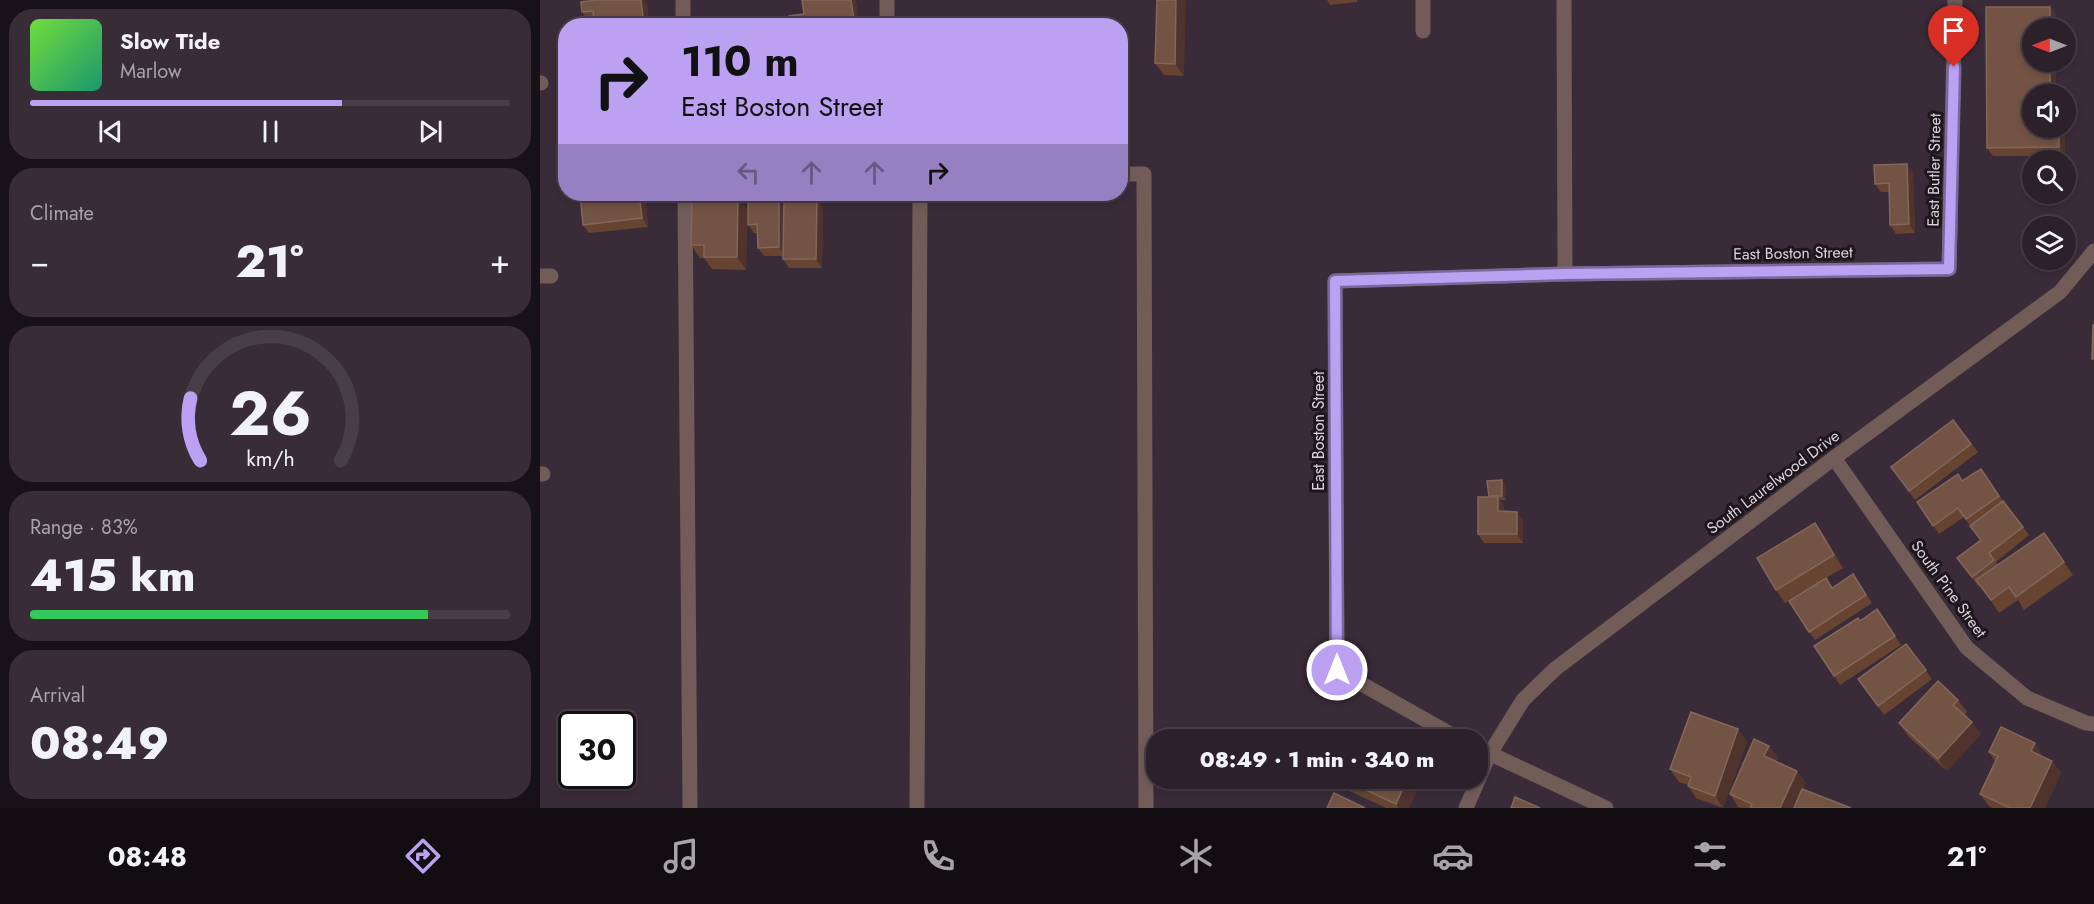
<!DOCTYPE html>
<html lang="en">
<head>
<meta charset="utf-8">
<style>
	:root { --surface:#2c202b; --page:#382d37; --text:#f1f3f6; --muted:#a6a3a9; --line:#483e47; --accent:#bca0f2 }
	body { margin:0; font-family:Jost,sans-serif; background:var(--page); color:var(--text); height:100vh; display:flex; flex-direction:column; font-size:22px; white-space:nowrap }
	* { box-sizing:border-box; margin:0 }
	p { font-size:20px; color:var(--muted) }
	.icon { flex:none; width:33px; height:33px; fill:none; stroke:currentColor; stroke-width:2; stroke-linecap:round; stroke-linejoin:round }
	.map { position:relative; flex:1; overflow:hidden }
	.panel { display:flex; flex-direction:column; gap:9px; padding:9px; background:#181218; width:540px }
	.panel>* { flex:none }
	.banner { position:absolute; left:18px; top:18px; width:570px; height:183px; border-radius:24px; box-shadow:0 3px 9px #0003,0 0 0 2px var(--line); background:#bca0f2; color:#111; overflow:hidden }
	.needle { width:39px; rotate:270deg }
	.fabs { position:absolute; left:1482px; top:18px; display:grid; gap:12px }
	.fabs a { display:grid; place-items:center; width:54px; height:54px; border-radius:50%; background:var(--surface); box-shadow:0 3px 9px #0003,0 0 0 2px var(--line); font-size:30px }
	.speed { position:absolute; left:18px; top:711px; display:flex; gap:12px; font-size:30px; font-weight:700; text-align:center }
	.speed>* { display:grid; place-content:center; width:78px; height:78px; border-radius:50%; background:var(--surface); box-shadow:0 3px 9px #0003,0 0 0 2px var(--line); line-height:1 }
	.speed .limit { border:3px solid #111; border-radius:9px; background:#fff; color:#111 }
	.pin { position:absolute; display:grid; place-items:center; width:51px; height:51px; color:#fff; margin:-62px -26px; border-radius:50% 50% 50% 0; rotate:-45deg; box-shadow:0 0 6px #0007 }
	.pin .icon { rotate:45deg }
	.me { position:absolute; width:66px; margin:-33px; rotate:0deg; stroke-linejoin:round; filter:drop-shadow(0 0 4px #0008) }
	.turn { display:flex; align-items:center; gap:21px; height:126px; padding:0 24px; font-size:27px }
	.turn .icon { width:78px; height:78px; stroke-width:2.5 }
	.turn b { display:block; font-size:42px; line-height:51px }
	.lanes { display:flex; align-items:center; height:57px; padding:0 24px; background:#0003; justify-content:center; gap:30px; direction:ltr }
	.lanes .off { opacity:.35 }
	.big { font-size:45px; font-weight:800; line-height:1.1 }
	.panel .widget { flex:1; display:flex; flex-direction:column; justify-content:center; gap:9px; min-width:0; padding:0 21px; border-radius:24px; background:var(--page) }
	.panel .dial { align-items:center; gap:0 }
	.dial svg { height:156px; overflow:visible; fill:none; stroke:var(--line); stroke-width:7; stroke-linecap:round; text-anchor:middle }
	.dial text { fill:var(--text); stroke:none }
	.song { display:flex; align-items:center; gap:18px }
	.cover { width:72px; height:72px; border-radius:9px; background:linear-gradient(135deg,hsl(100 70% 55%),hsl(160 70% 35%)) }
	.played { height:6px; border-radius:3px; background:linear-gradient(90deg,var(--accent) 65%,var(--line) 65%) }
	.keys { display:flex; justify-content:space-around; direction:ltr }
	.heat { display:flex; justify-content:space-between; align-items:center; font-size:33px; direction:ltr }
	.charge { height:9px; border-radius:4px; background:linear-gradient(90deg,#34c759 83%,var(--line) 0) }
	.trip { position:absolute; left:606px; top:729px; width:342px; height:60px; border-radius:24px; background:var(--surface); box-shadow:0 3px 9px #0003,0 0 0 2px var(--line); font-weight:800; line-height:60px; text-align:center }
	.tabs { display:flex; height:96px; justify-content:space-around; align-items:center; background:#120d11; color:var(--muted) }
	.tabs .icon { width:42px; height:42px }
	.tabs .on { color:var(--accent) }
	.tabs b { font-size:27px; color:var(--text) }
	main { display:flex; flex:1; min-height:0 }
	.map>svg:first-child { display:block }
	.lines { fill:none; stroke-linecap:round; stroke-linejoin:round }
	.minor { stroke:#715c58; stroke-width:15 }
	.wall { fill:#664431 }
	.shaded-wall { fill:#4f332c }
	.building { fill:#735343; stroke:#83675b; stroke-width:1.5 }
	.route-casing { stroke:#7a689d; stroke-width:15 }
	.route { stroke:#bca0f2; stroke-width:10 }
	.labels { text-anchor:middle; dominant-baseline:central; stroke-width:6; stroke-linejoin:round; paint-order:stroke }
	.street-label { font-size:16px; fill:#dcd2db; stroke:#1d161d }
</style>
</head>
<body>
<main>
<section class="panel">
<div class="widget">
<div class="song"><i class="cover"></i><div><b>Slow Tide</b><p>Marlow</p></div></div>
<div class="played"></div>
<div class="keys"><svg class="icon" aria-label="previous" viewBox="0 0 24 24"><path d="M18 5L8 12l10 7zM5 5v14"/></svg><svg class="icon" aria-label="pause" viewBox="0 0 24 24"><path d="M8 5v14M16 5v14"/></svg><svg class="icon" aria-label="next" viewBox="0 0 24 24"><path d="M6 5l10 7-10 7zM19 5v14"/></svg></div>
</div>
<div class="widget"><p>Climate</p>
<div class="heat"><a>−</a><b class="big">21°</b><a>+</a></div>
</div>
<div class="widget dial"><svg viewBox="0 0 100 80">
<path d="M14 69A42 42 0 1 1 86 69"/>
<path d="M14 69A42 42 0 0 1 9 37" stroke="#bca0f2"/>
<text x="50" y="56" font-size="32" font-weight="700">26</text>
<text x="50" y="72" font-size="11">km/h</text>
</svg></div>
<div class="widget"><p>Range · 83%</p><b class="big">415 km</b><div class="charge"></div></div>
<div class="widget"><p>Arrival</p><b class="big">08:49</b></div>
</section>
<div class="map">
<svg width="1554" height="808" viewBox="0 0 1554 808">
	<rect width="100%" height="100%" fill="#3a2b39"/>
	<g class="lines">
		<g class="minor">
			<path d="M 143,0 L 143,26"/>
			<path d="M 347,0 L 347,26"/>
			<path d="M 883,0 L 883,31"/>
			<path d="M 1024,0 L 1025,274"/>
			<path d="M 0,83 L 1,83"/>
			<path d="M 580,174 L 604,174 L 606,808"/>
			<path d="M 145,194 L 150,808"/>
			<path d="M 0,276 L 11,276"/>
			<path d="M 1294,458 L 1427,648 L 1487,698 L 1546,723 L 1554,724"/>
			<path d="M 0,474 L 3,474"/>
			<path d="M 921,740 L 797,670 L 795,281 L 1025,274 L 1409,269 L 1415,0"/>
			<path d="M 938,748 L 1066,808"/>
			<path d="M 377,808 L 380,194"/>
			<path d="M 926,808 L 949,755 L 983,700 L 1015,669 L 1294,458 L 1520,292 L 1554,251"/>
		</g>
	</g>
	<g class="wall">
		<path d="M 617,0 L 644,76 L 624,75 L 615,63 Z"/>
		<path d="M 787,0 L 817,0 L 817,2 L 790,5 Z"/>
		<path d="M 107,3 L 109,25 L 57,26 L 54,20 L 48,21 L 42,12 Z"/>
		<path d="M 1510,7 L 1516,15 L 1492,94 L 1525,128 L 1525,156 L 1453,156 L 1447,148 Z"/>
		<path d="M 1373,172 L 1375,233 L 1356,234 L 1350,225 L 1349,192 L 1341,192 L 1335,184 Z"/>
		<path d="M 105,194 L 108,227 L 49,233 L 43,225 Z"/>
		<path d="M 198,197 L 207,210 L 206,270 L 172,269 L 164,258 L 160,258 L 151,245 Z"/>
		<path d="M 244,207 L 283,207 L 282,268 L 249,268 L 243,259 L 243,256 L 224,256 L 218,248 L 218,233 L 214,233 L 208,225 Z"/>
		<path d="M 1413,420 L 1438,452 L 1375,500 L 1351,467 Z"/>
		<path d="M 1441,469 L 1463,501 L 1489,535 L 1456,562 L 1458,565 L 1504,533 L 1533,575 L 1484,610 L 1478,600 L 1459,613 L 1440,585 L 1438,586 L 1423,566 L 1440,540 L 1424,517 L 1399,534 L 1377,502 L 1422,481 Z"/>
		<path d="M 962,480 L 965,485 L 966,500 L 960,500 L 964,506 L 964,512 L 983,520 L 983,543 L 944,543 L 938,534 L 949,497 L 949,496 Z"/>
		<path d="M 1275,523 L 1284,535 L 1303,568 L 1286,578 L 1293,588 L 1313,574 L 1332,603 L 1275,640 L 1269,632 L 1276,584 L 1245,603 L 1236,590 Z"/>
		<path d="M 1337,609 L 1361,645 L 1300,685 L 1274,646 L 1320,621 Z"/>
		<path d="M 1366,644 L 1392,679 L 1344,715 L 1318,679 Z"/>
		<path d="M 1418,700 L 1427,712 L 1424,715 L 1441,734 L 1407,771 L 1368,736 L 1359,723 Z"/>
		<path d="M 1198,729 L 1207,742 L 1183,808 L 1156,798 L 1148,785 L 1139,782 L 1130,769 Z"/>
		<path d="M 1229,746 L 1238,758 L 1236,761 L 1266,783 L 1263,789 L 1311,808 L 1201,808 L 1198,807 L 1190,794 Z"/>
		<path d="M 1449,752 L 1503,756 L 1503,757 L 1512,761 L 1521,773 L 1505,808 L 1452,808 L 1449,806 L 1440,794 L 1455,761 Z"/>
		<path d="M 796,778 L 874,778 L 871,786 L 876,793 L 869,808 L 846,808 L 803,788 Z"/>
	</g>
	<g class="shaded-wall">
		<path d="M 101,0 L 104,0 L 107,3 L 109,25 L 103,17 Z"/>
		<path d="M 311,0 L 316,0 L 320,26 L 315,26 Z"/>
		<path d="M 636,0 L 646,0 L 644,76 L 635,64 Z"/>
		<path d="M 1510,7 L 1516,15 L 1516,28 L 1510,28 Z"/>
		<rect x="1510" y="62" width="6" height="32"/>
		<path d="M 1519,128 L 1525,128 L 1525,156 L 1519,147 Z"/>
		<path d="M 1367,164 L 1373,172 L 1375,233 L 1369,224 Z"/>
		<path d="M 99,194 L 105,194 L 108,227 L 102,218 Z"/>
		<path d="M 198,197 L 207,210 L 206,270 L 197,257 Z"/>
		<path d="M 277,198 L 283,207 L 282,268 L 276,259 Z"/>
		<path d="M 239,200 L 245,209 L 245,256 L 239,247 Z"/>
		<path d="M 962,480 L 965,485 L 966,500 L 962,496 Z"/>
		<path d="M 958,497 L 964,506 L 964,520 L 958,511 Z"/>
		<path d="M 977,512 L 983,520 L 983,543 L 977,534 Z"/>
		<path d="M 1275,523 L 1284,535 L 1303,568 L 1294,555 Z"/>
		<path d="M 1432,722 L 1441,734 L 1407,771 L 1398,759 Z"/>
		<path d="M 1198,729 L 1207,742 L 1183,808 L 1175,796 Z"/>
		<path d="M 1495,743 L 1503,756 L 1500,764 L 1491,751 Z"/>
		<path d="M 1229,746 L 1238,758 L 1233,768 L 1224,756 Z"/>
		<path d="M 1512,761 L 1521,773 L 1505,808 L 1490,808 Z"/>
		<path d="M 1257,771 L 1266,783 L 1255,808 L 1240,808 Z"/>
		<path d="M 861,778 L 874,778 L 871,786 L 876,793 L 869,808 L 859,808 L 856,804 Z"/>
	</g>
	<g class="building">
		<path d="M 56,0 L 101,0 L 103,17 L 54,22 L 53,11 L 42,12 L 41,2 Z"/>
		<path d="M 262,0 L 311,0 L 315,26 L 251,26 L 249,16 L 264,14 Z"/>
		<path d="M 617,0 L 636,0 L 635,64 L 615,63 Z"/>
		<path d="M 1446,7 L 1510,7 L 1510,28 L 1492,28 L 1492,62 L 1510,62 L 1510,94 L 1492,94 L 1492,128 L 1519,128 L 1519,147 L 1447,148 Z"/>
		<path d="M 100,19 L 101,26 L 66,26 L 66,22 Z"/>
		<path d="M 1367,164 L 1369,224 L 1350,225 L 1349,183 L 1335,184 L 1334,165 Z"/>
		<path d="M 40,194 L 99,194 L 102,218 L 43,225 Z"/>
		<path d="M 152,197 L 198,197 L 197,257 L 164,257 L 164,245 L 151,245 Z"/>
		<path d="M 244,198 L 277,198 L 276,259 L 243,259 Z"/>
		<path d="M 208,200 L 239,200 L 239,247 L 218,248 L 217,224 L 208,225 Z"/>
		<path d="M 1553,325 L 1554,325 L 1554,359 L 1552,359 Z"/>
		<path d="M 1413,420 L 1431,444 L 1369,491 L 1351,467 Z"/>
		<path d="M 1441,469 L 1459,496 L 1426,519 L 1418,508 L 1393,526 L 1377,502 L 1418,474 L 1422,481 Z"/>
		<path d="M 962,480 L 962,496 L 949,496 L 947,481 Z"/>
		<path d="M 938,497 L 958,497 L 958,511 L 977,512 L 977,534 L 938,534 Z"/>
		<path d="M 1463,501 L 1483,527 L 1449,553 L 1454,560 L 1432,577 L 1417,558 L 1441,540 L 1430,526 Z"/>
		<path d="M 1275,523 L 1294,555 L 1236,590 L 1217,558 Z"/>
		<path d="M 1504,533 L 1524,562 L 1476,597 L 1469,587 L 1451,600 L 1436,580 Z"/>
		<path d="M 1313,574 L 1326,595 L 1269,632 L 1249,601 L 1286,578 L 1292,588 Z"/>
		<path d="M 1337,609 L 1355,636 L 1294,676 L 1274,646 L 1318,618 L 1320,621 Z"/>
		<path d="M 1366,644 L 1386,670 L 1338,706 L 1318,679 Z"/>
		<path d="M 1398,681 L 1418,700 L 1413,705 L 1432,722 L 1398,759 L 1359,723 Z"/>
		<path d="M 1151,712 L 1198,729 L 1175,796 L 1148,786 L 1151,777 L 1130,769 Z"/>
		<path d="M 1461,727 L 1495,743 L 1491,751 L 1512,761 L 1490,808 L 1470,808 L 1440,794 L 1458,756 L 1449,752 Z"/>
		<path d="M 815,729 L 838,740 L 810,740 Z"/>
		<path d="M 1214,739 L 1229,746 L 1224,756 L 1257,771 L 1240,808 L 1210,808 L 1212,804 L 1190,794 Z"/>
		<path d="M 800,778 L 864,778 L 867,780 L 856,804 Z"/>
		<path d="M 1262,789 L 1311,808 L 1254,808 Z"/>
		<path d="M 794,793 L 825,808 L 787,808 Z"/>
		<path d="M 975,797 L 1000,808 L 971,808 Z"/>
	</g>
	<g class="lines">
		<g class="route-casing">
			<path id="route" d="M 797,670 L 795,281 L 1025,274 L 1409,269 L 1414,67"/>
		</g>
		<use href="#route" class="route"/>
	</g>
	<g class="labels">
		<g class="street-label">
			<text transform="translate(1394 170) rotate(-89)">East Butler Street</text>
			<text transform="translate(1253 253) rotate(-1)">East Boston Street</text>
			<text transform="translate(778 431) rotate(-90)">East Boston Street</text>
			<text transform="translate(1233 482) rotate(-37)">South Laurelwood Drive</text>
			<text transform="translate(1409 589) rotate(54)">South Pine Street</text>
		</g>
	</g>
</svg>
<div class="fabs">
<a><svg class="needle" viewBox="-14 -14 28 28"><path d="M0-13l5 13h-10z" fill="#e53935"/><path d="M0 13l5-13h-10z" fill="#a6a3a9"/></svg></a>
<a><svg class="icon" aria-label="sound" viewBox="0 0 24 24"><path d="M4 9h4l5-4v14l-5-4H4zM17 9q2 3 0 6"/></svg></a>
<a><svg class="icon" aria-label="search" viewBox="0 0 24 24"><circle cx="10" cy="10" r="6"/><path d="M15 15l6 6"/></svg></a>
<a><svg class="icon" aria-label="layers" viewBox="0 0 24 24"><path d="M12 4l9 5-9 5-9-5zM3 14l9 5 9-5"/></svg></a>
</div>
<div class="speed"><div class="limit">30</div></div>
<div class="pin" style="left:1414px;top:67px;background:#d93025"><svg class="icon" aria-label="arrive" viewBox="0 0 24 24"><path d="M6 21V4h12l-3 4 3 4H6"/></svg></div>
<svg class="me" style="left:797px;top:670px" viewBox="-20 -20 40 40"><circle r="17" fill="#bca0f2" stroke="#fff" stroke-width="3"/><path d="M0-11L8 9 0 5-8 9z" fill="#fff"/></svg>
<div class="trip">08:49 · 1 min · 340 m</div>
<div class="banner">
<div class="turn"><svg class="icon" aria-label="right" viewBox="0 0 24 24"><path d="M7 20v-9h11M14 6l5 5-5 5"/></svg><div><b>110 m</b>East Boston Street</div></div>
<div class="lanes"><svg class="icon off" aria-label="left" viewBox="0 0 24 24"><path d="M17 20v-9H6M10 6l-5 5 5 5"/></svg><svg class="icon off" aria-label="ahead" viewBox="0 0 24 24"><path d="M12 20V5M6 11l6-6 6 6"/></svg><svg class="icon off" aria-label="ahead" viewBox="0 0 24 24"><path d="M12 20V5M6 11l6-6 6 6"/></svg><svg class="icon" aria-label="right" viewBox="0 0 24 24"><path d="M7 20v-9h11M14 6l5 5-5 5"/></svg></div>
</div>
</div>
</main>
<nav class="tabs">
<b>08:48</b>
<svg class="icon on" aria-label="directions" viewBox="0 0 24 24"><path d="M12 3l9 9-9 9-9-9zM9 14v-3h6M13 9l2 2-2 2"/></svg>
<svg class="icon" aria-label="music" viewBox="0 0 24 24"><path d="M9 18V5l10-2v13"/><circle cx="6" cy="18" r="3"/><circle cx="16" cy="16" r="3"/></svg>
<svg class="icon" aria-label="phone" viewBox="0 0 24 24"><path d="M5 4h4l2 5-3 2q2 4 5 5l2-3 5 2v4C11 20 4 13 5 4z"/></svg>
<svg class="icon" aria-label="climate" viewBox="0 0 24 24"><path d="M12 3v18M4 7l16 10M4 17L20 7"/></svg>
<svg class="icon" aria-label="car" viewBox="0 0 24 24"><path d="M5 17H2v-5l4-1 3-4h7l3 4 3 1v5h-3M9 17h6M6 11h13"/><circle cx="7" cy="17" r="2"/><circle cx="17" cy="17" r="2"/></svg>
<svg class="icon" aria-label="filters" viewBox="0 0 24 24"><path d="M4 7h16M4 17h16"/><circle cx="9" cy="7" r="2"/><circle cx="15" cy="17" r="2"/></svg>
<b>21°</b>
</nav>
</body>
</html>
